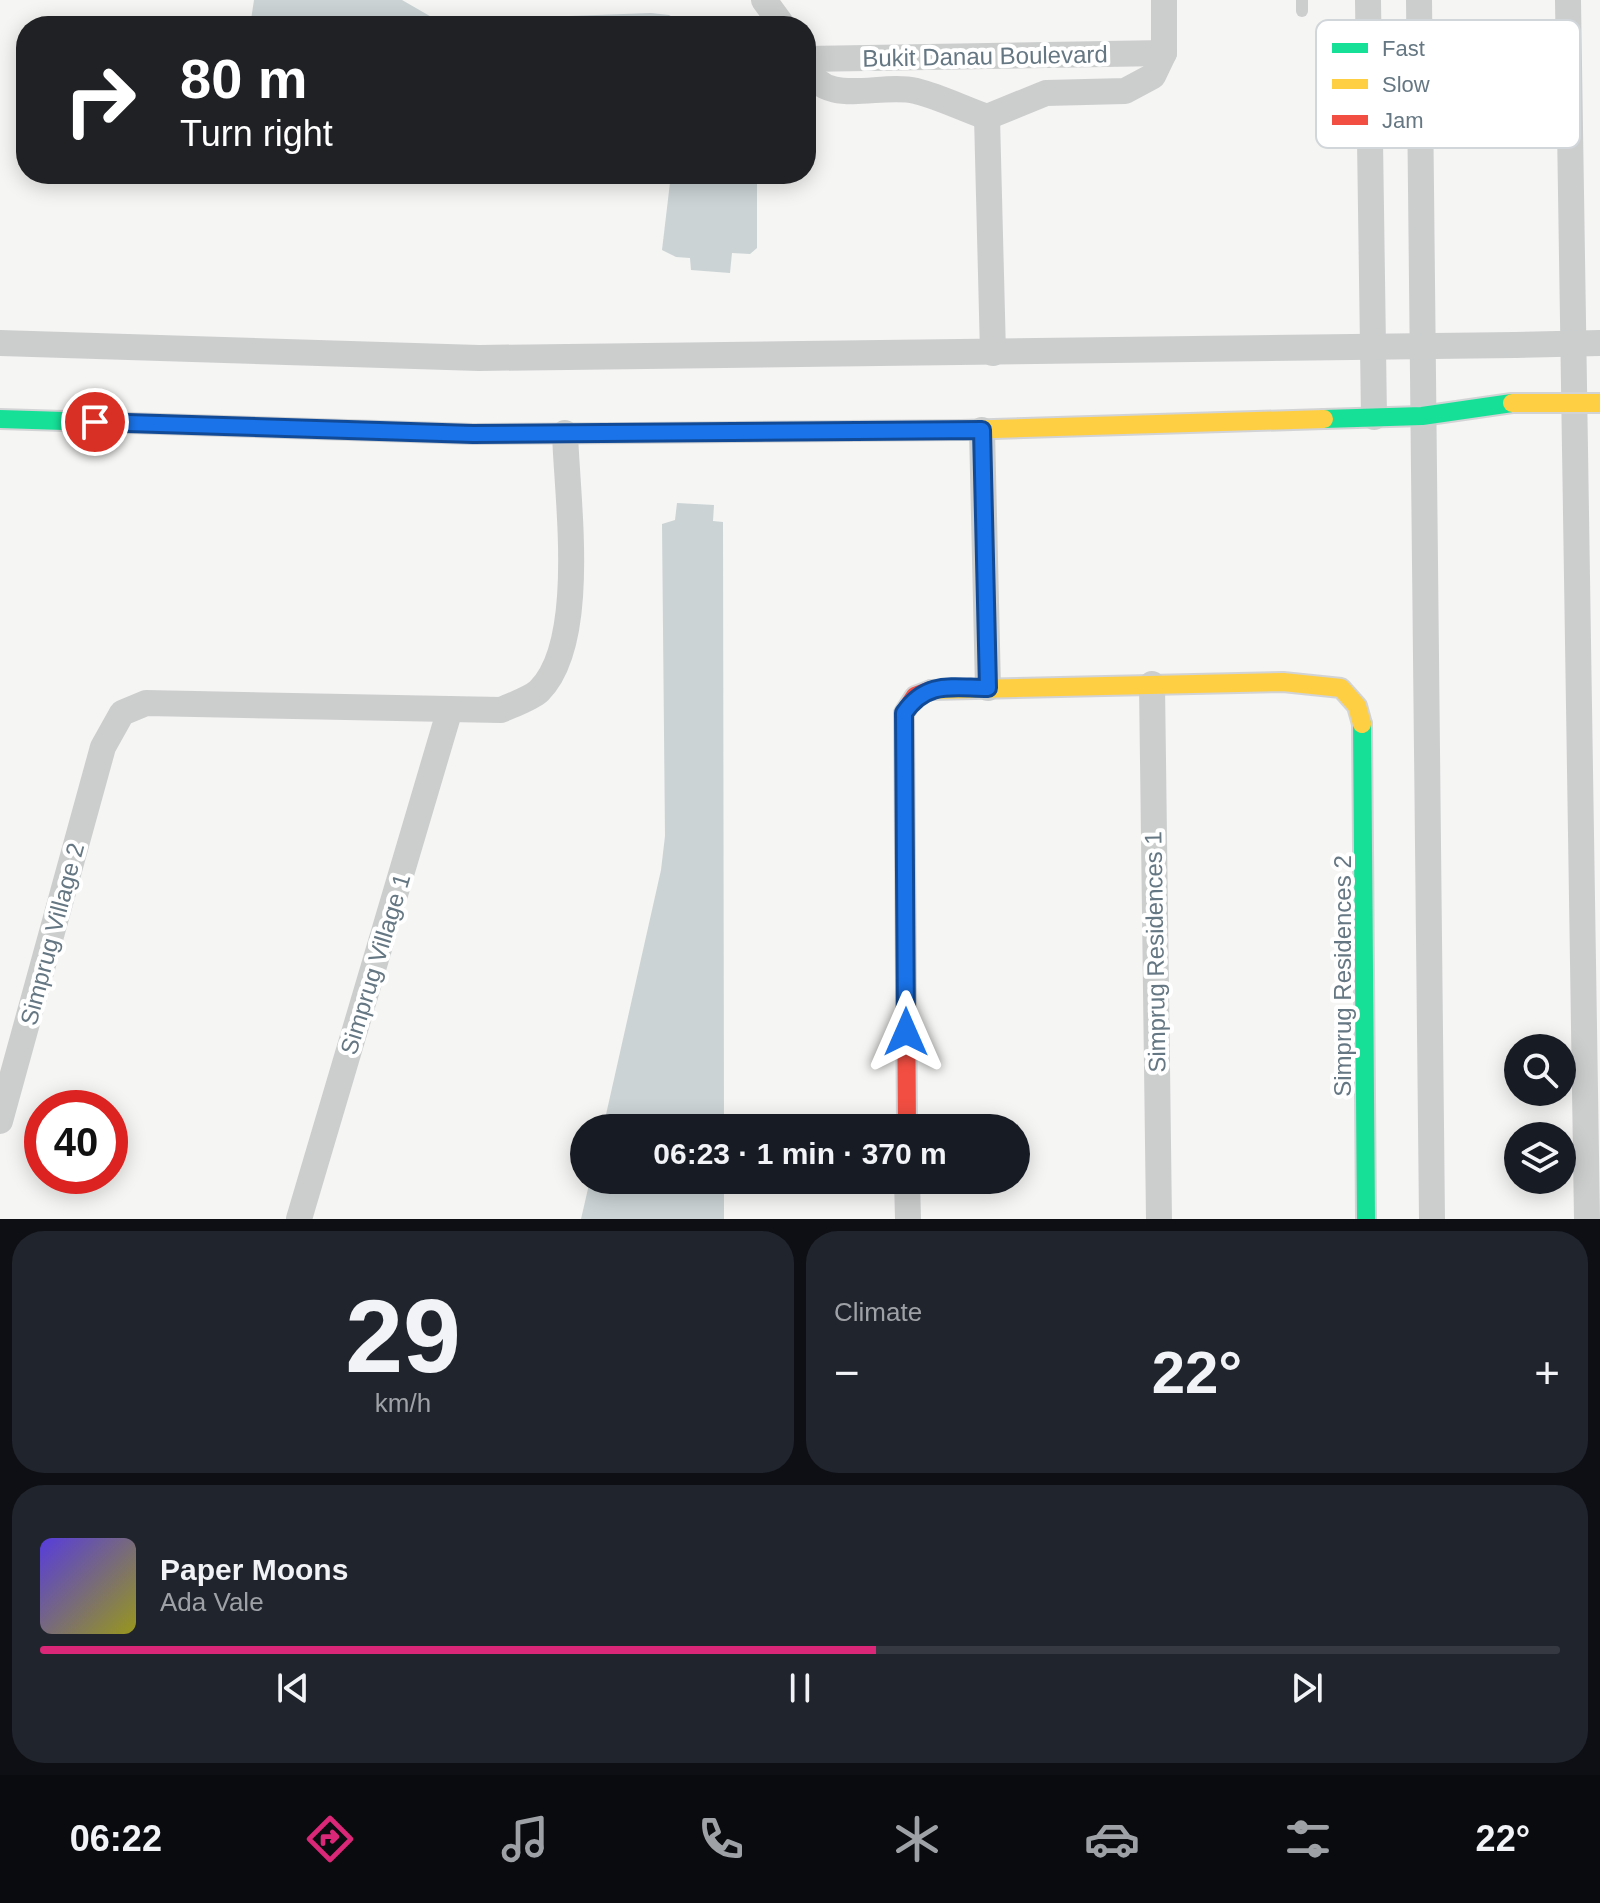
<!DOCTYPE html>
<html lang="en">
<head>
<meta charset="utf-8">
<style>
	:root { --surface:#171b24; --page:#20242c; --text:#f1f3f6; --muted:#9ea1a6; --line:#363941; --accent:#db2777 }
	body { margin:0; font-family:Arial,sans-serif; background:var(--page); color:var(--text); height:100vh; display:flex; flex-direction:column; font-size:30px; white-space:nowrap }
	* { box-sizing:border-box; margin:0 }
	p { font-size:26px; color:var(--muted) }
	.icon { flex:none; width:44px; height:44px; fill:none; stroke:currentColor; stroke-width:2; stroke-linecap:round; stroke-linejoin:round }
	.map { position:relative; height:1219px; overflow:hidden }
	.panel { display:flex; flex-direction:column; gap:12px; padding:12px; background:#0d0f14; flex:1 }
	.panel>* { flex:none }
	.banner { position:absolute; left:16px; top:16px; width:800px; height:168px; border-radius:32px; box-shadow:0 4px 20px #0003; background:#202124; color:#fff; overflow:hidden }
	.buttons { position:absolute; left:1504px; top:1034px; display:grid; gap:16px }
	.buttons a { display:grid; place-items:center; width:72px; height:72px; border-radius:50%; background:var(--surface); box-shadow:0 4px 20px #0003; font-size:40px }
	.speed { position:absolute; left:24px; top:1090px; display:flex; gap:16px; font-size:40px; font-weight:700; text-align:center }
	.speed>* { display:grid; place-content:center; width:104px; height:104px; border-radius:50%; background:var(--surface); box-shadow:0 4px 20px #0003; line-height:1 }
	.speed .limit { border:12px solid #d22; background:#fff; color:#111 }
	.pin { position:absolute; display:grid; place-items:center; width:68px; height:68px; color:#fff; margin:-34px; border:4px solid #fff; border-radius:50%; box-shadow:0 2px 8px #0007 }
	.me { position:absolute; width:88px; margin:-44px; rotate:0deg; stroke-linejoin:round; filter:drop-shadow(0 0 6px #0008) }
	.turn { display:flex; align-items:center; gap:28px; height:168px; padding:0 32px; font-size:36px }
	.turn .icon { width:104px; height:104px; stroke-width:2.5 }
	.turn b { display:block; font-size:56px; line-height:68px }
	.big { font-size:60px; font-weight:600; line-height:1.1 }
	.panel .widget { flex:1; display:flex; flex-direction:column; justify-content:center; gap:12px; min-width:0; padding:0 28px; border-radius:32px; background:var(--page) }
	.panel .dial { align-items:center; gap:0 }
	.dial b { font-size:104px; line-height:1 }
	.song { display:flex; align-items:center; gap:24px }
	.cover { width:96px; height:96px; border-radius:12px; background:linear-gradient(135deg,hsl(250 70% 55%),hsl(60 70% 35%)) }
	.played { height:8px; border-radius:4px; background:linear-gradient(90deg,var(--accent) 55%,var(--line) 55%) }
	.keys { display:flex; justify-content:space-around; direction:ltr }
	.heat { display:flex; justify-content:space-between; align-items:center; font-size:44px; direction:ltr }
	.panel .tiles { flex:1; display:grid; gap:12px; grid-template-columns:1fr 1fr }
	.widget:last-child { grid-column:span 2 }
	.trip { position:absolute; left:570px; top:1114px; width:460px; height:80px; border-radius:40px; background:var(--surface); box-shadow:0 4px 20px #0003; font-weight:600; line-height:80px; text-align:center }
	.menu { display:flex; height:128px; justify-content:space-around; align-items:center; background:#090b0e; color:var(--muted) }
	.menu .icon { width:56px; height:56px }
	.menu .current { color:var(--accent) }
	.menu b { font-size:36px; color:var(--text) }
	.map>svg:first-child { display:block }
	.water { fill:#cbd3d5 }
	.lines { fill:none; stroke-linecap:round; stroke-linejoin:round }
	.fast-casing { stroke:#d2d3d4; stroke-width:22 }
	.slow-casing { stroke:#d2d3d4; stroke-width:22 }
	.jam-casing { stroke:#d2d3d4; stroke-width:22 }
	.lane { stroke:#cccece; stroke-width:12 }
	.street { stroke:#cccece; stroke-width:26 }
	.fast { stroke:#16e098; stroke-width:18 }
	.slow { stroke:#ffcf43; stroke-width:18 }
	.jam { stroke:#f24e42; stroke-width:18 }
	.slow-bridge-casing { stroke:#d2d3d4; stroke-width:22; stroke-linecap:butt }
	.street-bridge { stroke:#cccece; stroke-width:26 }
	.slow-bridge { stroke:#ffcf43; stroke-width:18 }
	.route-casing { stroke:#114b97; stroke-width:20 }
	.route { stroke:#1a73e8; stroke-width:14 }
	.labels { text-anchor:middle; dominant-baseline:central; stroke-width:8; stroke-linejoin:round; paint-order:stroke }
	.street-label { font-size:24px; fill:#657783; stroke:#fff }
	.key { fill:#fff; stroke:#d1d6da; stroke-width:2 }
	.key-label { font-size:22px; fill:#657783 }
</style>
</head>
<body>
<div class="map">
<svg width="1600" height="1219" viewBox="0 0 1600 1219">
	<rect width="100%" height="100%" fill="#f5f5f3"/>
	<g class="water">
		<path d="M 254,0 L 402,0 L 435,19 L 456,20 L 651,13 L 669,15 L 690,26 L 250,26 Z"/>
		<path d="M 671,174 L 757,174 L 757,248 L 750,254 L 732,253 L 730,273 L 691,270 L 690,258 L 676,257 L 662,250 Z"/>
		<path d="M 677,503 L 714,505 L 713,521 L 723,522 L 724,1128 L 603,1128 L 661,870 L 665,836 L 662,524 L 675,520 Z"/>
		<path d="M 590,1180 L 724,1180 L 724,1219 L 581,1219 Z"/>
	</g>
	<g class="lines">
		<g class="fast-casing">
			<g id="fast">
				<path d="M 0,419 L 473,434 L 637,433"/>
				<path d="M 1324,419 L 1422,416 L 1512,403"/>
				<path d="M 1362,724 L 1366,1219"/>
			</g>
		</g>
		<g class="slow-casing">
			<g id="slow">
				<path d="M 962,430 L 1324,419"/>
				<path d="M 931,690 L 1283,682 L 1341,688 L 1357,706 L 1362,724"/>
			</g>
		</g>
		<g class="jam-casing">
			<g id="jam">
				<path d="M 637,433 L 962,430"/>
				<path d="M 907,1128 L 904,713 L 915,696 L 931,690"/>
			</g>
		</g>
		<path class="lane" d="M 1302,0 L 1302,11"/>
		<g class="street">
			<path d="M 764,0 L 783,26"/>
			<path d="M 1368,0 L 1374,417"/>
			<path d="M 1419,0 L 1432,1219"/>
			<path d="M 1568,0 L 1587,1219"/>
			<path d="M 806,59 L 1164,53"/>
			<path d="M 806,66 C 825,109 879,82 916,91 C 940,97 964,109 987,117 L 1046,93 L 1125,91 L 1153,76 L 1164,53 L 1164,0"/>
			<path d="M 987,117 L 993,353"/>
			<path d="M 0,343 L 479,358 L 1515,345"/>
			<path d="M 982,430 L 988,688"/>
			<path d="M 1152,684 L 1159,1219"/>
			<path d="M 0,1121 L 103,747 L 122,713 L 146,703 L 501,710 C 512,705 530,699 539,691 C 588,642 567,500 565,433"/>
			<path d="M 907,1180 L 908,1219"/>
			<path d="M 299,1219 L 450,709"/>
		</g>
		<use href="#fast" class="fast"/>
		<use href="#slow" class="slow"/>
		<use href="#jam" class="jam"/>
		<g class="slow-bridge-casing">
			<path id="slow-bridge" d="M 1512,403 L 1600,403"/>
		</g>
		<path class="street-bridge" d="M 1515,345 L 1600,343"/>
		<use href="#slow-bridge" class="slow-bridge"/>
	</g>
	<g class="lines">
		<g class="route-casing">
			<path id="route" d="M 95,422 L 473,434 L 982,430 L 988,688 C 952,688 927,680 904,713 L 906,1032"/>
		</g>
		<use href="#route" class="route"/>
	</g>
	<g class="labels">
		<g class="street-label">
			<text transform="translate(985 56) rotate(-1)">Bukit Danau Boulevard</text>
			<text transform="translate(52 934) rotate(-75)">Simprug Village 2</text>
			<text transform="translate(1155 952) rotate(-91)">Simprug Residences 1</text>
			<text transform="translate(375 964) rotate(-73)">Simprug Village 1</text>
			<text transform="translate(1342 976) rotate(-90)">Simprug Residences 2</text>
		</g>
	</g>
	<rect x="1316" y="20" width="264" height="128" rx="12" class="key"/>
	<rect x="1332" y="43" width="36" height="10" fill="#16e098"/>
	<rect x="1332" y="79" width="36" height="10" fill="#ffcf43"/>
	<rect x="1332" y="115" width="36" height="10" fill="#f24e42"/>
	<g class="key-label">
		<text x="1382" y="56">Fast</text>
		<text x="1382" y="92">Slow</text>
		<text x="1382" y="128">Jam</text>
	</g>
</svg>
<div class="buttons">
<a><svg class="icon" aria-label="search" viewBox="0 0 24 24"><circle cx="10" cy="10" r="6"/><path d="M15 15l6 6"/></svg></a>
<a><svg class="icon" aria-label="layers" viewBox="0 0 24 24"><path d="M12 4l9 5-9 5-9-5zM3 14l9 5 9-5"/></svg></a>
</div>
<div class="speed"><div class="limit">40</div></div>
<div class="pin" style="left:95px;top:422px;background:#d93025"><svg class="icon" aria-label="arrive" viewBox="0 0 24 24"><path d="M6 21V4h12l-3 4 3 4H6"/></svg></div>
<svg class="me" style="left:906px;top:1032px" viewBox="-20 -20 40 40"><path d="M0-17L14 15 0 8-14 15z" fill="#1a73e8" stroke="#fff" stroke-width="4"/></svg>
<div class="trip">06:23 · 1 min · 370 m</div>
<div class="banner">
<div class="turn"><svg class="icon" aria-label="right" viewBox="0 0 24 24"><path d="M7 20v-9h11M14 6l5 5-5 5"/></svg><div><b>80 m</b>Turn right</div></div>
</div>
</div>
<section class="panel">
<div class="tiles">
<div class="widget dial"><b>29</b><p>km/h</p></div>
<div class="widget"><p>Climate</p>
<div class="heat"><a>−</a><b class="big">22°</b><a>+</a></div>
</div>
<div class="widget">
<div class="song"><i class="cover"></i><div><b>Paper Moons</b><p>Ada Vale</p></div></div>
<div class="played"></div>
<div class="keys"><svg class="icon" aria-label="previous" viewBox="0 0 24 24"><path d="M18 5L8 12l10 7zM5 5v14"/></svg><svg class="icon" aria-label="pause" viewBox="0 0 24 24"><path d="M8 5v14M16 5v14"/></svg><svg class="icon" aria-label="next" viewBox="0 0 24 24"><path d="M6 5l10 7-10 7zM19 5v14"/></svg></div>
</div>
</div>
</section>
<nav class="menu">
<b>06:22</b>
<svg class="icon current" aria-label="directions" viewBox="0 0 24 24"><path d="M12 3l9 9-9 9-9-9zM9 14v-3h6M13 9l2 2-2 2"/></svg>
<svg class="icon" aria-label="music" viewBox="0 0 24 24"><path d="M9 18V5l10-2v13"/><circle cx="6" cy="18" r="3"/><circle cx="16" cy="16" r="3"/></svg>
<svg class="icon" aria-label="phone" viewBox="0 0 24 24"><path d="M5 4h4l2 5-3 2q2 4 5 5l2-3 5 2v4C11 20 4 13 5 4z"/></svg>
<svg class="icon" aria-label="climate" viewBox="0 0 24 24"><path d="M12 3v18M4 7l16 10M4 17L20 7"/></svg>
<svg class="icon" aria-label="car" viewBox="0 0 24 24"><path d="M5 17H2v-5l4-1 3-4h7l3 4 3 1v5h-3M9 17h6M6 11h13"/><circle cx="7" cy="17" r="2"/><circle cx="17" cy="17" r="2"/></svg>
<svg class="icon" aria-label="filters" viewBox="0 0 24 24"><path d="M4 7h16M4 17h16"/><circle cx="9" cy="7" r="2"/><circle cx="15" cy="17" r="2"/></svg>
<b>22°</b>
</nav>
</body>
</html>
